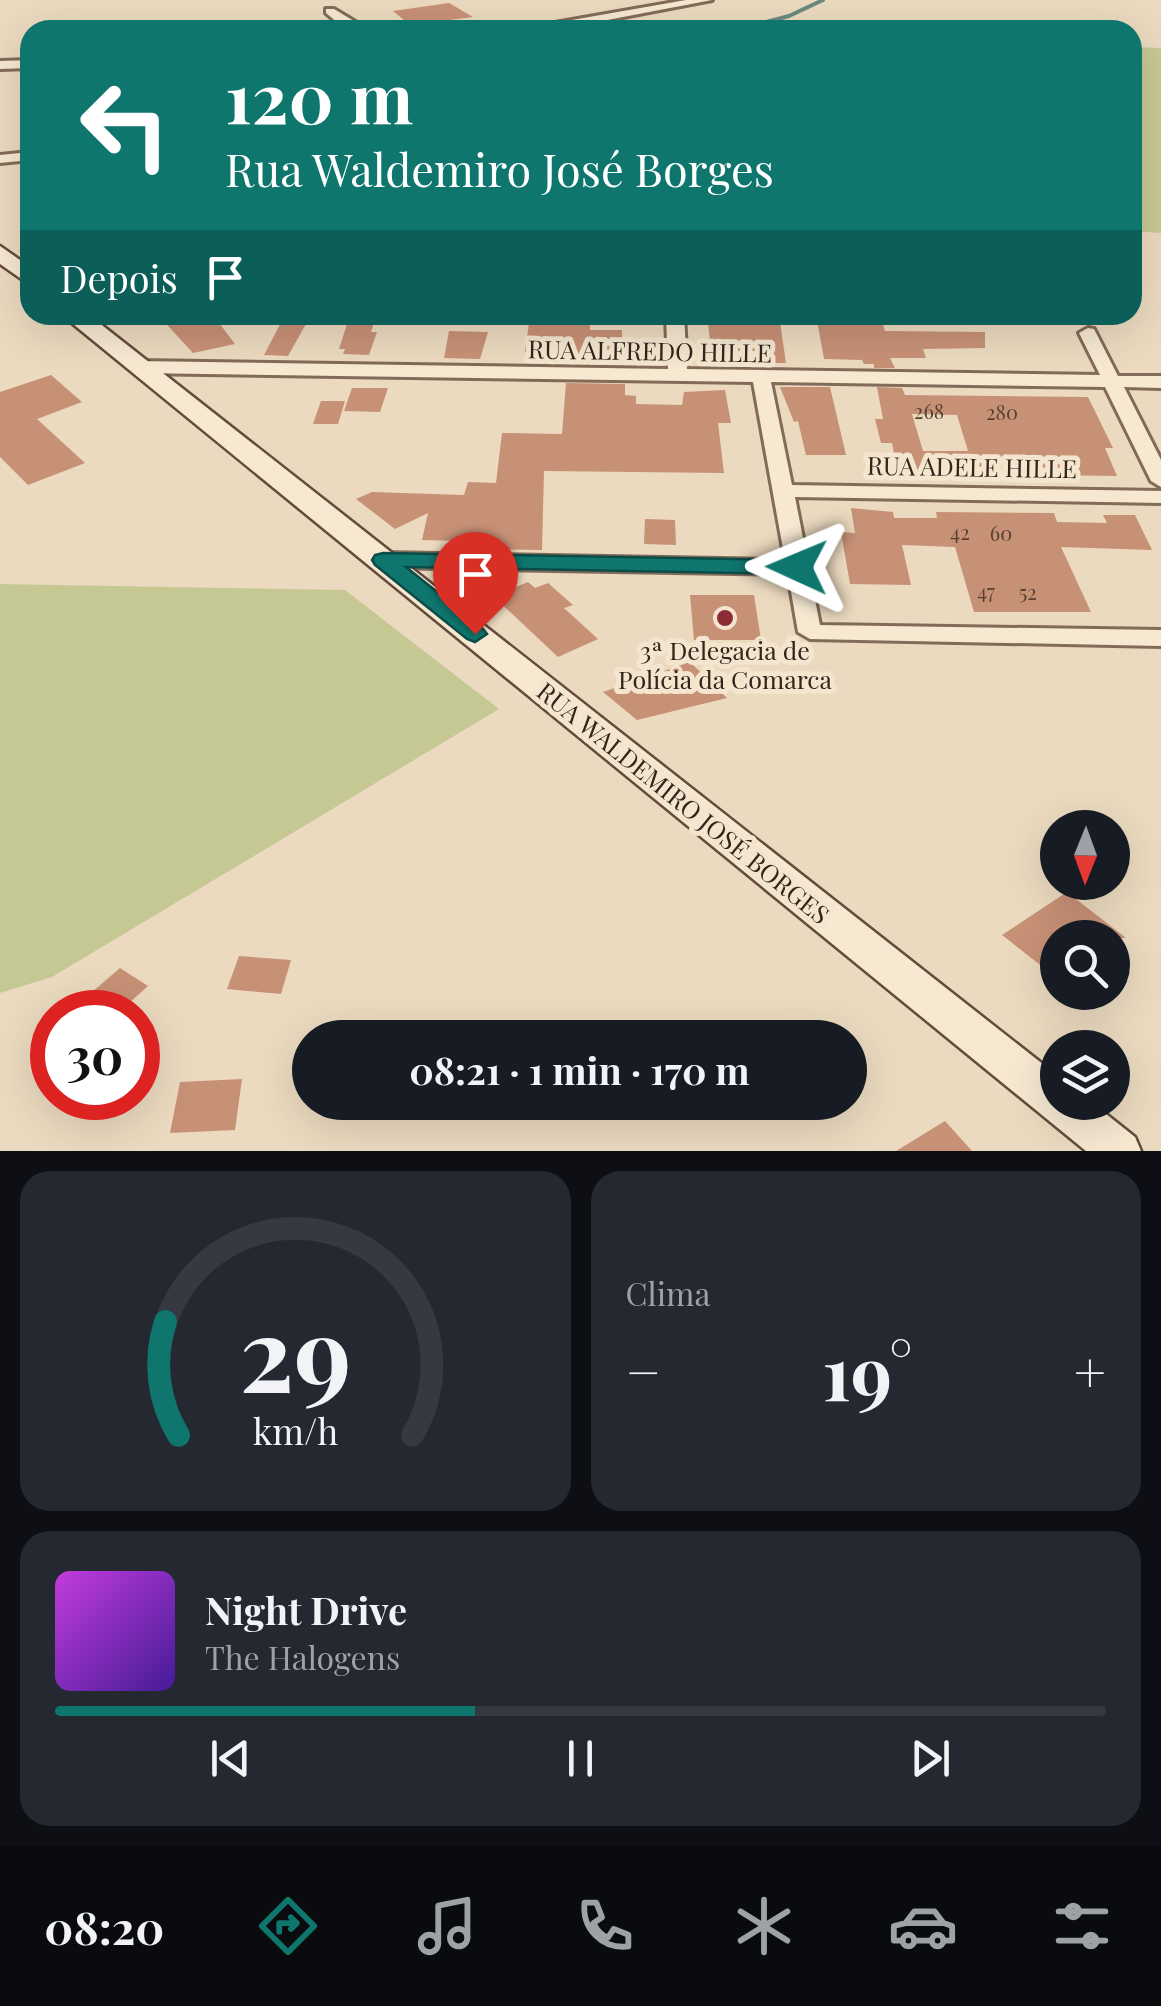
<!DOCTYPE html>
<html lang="pt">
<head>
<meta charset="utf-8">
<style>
	:root { --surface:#171b24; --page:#242831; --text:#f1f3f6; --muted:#9ea1a6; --line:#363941; --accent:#0f766e }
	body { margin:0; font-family:"Playfair Display",serif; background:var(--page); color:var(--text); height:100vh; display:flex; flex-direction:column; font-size:38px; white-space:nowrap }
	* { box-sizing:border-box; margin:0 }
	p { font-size:32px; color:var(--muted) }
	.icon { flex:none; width:55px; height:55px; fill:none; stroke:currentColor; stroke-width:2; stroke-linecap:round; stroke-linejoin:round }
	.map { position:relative; height:1151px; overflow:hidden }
	.sheet { display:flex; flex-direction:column; gap:20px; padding:20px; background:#0d0f14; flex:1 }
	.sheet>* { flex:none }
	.top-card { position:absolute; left:20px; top:20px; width:1122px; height:305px; border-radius:30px; box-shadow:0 10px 40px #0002; background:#0f766e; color:#fff; overflow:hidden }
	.needle { width:65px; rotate:181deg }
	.tools { position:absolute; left:1040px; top:810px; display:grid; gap:20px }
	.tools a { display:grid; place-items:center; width:90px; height:90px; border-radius:50%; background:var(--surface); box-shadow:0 10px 40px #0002; font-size:50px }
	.speed { position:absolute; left:30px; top:990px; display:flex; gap:20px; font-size:50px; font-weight:700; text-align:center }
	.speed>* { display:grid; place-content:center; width:130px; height:130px; border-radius:50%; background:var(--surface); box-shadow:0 10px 40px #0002; line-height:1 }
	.speed .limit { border:15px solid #d22; background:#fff; color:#111 }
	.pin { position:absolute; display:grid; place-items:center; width:85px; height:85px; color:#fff; margin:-102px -42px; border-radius:50% 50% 50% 0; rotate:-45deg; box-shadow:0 0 10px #0007 }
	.pin .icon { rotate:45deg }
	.me { position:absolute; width:110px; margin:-55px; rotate:271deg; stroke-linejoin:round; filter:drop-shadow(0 0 8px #0008) }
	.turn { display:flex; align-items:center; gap:35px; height:210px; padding:0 40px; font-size:45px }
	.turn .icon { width:130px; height:130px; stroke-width:2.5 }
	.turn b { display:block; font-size:70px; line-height:85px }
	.then { display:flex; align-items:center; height:95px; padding:0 40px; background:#0003; gap:20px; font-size:38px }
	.big { font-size:75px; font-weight:700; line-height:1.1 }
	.sheet .tile { flex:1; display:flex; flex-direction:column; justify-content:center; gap:15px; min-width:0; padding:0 35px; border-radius:30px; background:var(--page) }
	.sheet .dial { align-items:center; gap:0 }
	.dial svg { height:260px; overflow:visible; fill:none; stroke:var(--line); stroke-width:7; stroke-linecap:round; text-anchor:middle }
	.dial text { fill:var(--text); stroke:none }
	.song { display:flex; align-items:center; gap:30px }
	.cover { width:120px; height:120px; border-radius:15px; background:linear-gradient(135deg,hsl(290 70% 55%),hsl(260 70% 35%)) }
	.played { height:10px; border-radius:5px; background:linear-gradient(90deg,var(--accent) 40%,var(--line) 40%) }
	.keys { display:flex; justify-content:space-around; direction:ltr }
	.heat { display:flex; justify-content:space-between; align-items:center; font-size:55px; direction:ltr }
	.sheet .tiles { flex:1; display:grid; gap:20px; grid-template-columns:1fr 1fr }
	.tile:last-child { grid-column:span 2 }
	.trip { position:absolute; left:292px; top:1020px; width:575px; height:100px; border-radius:50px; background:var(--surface); box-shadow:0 10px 40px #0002; font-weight:700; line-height:100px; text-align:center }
	.tabs { display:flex; height:160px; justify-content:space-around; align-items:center; background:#090b0e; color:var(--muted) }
	.tabs .icon { width:70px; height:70px }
	.tabs .on { color:var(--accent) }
	.tabs b { font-size:45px; color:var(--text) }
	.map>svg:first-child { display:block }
	.green { fill:#c6c894 }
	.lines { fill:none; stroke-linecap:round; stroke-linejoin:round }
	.stream { stroke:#6a8a7f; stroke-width:4 }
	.building { fill:#c79176; fill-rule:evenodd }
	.minor-casing { stroke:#826b58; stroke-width:6 }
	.secondary-casing { stroke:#644c3c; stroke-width:5 }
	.minor { fill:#f6e8d1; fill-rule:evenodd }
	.secondary { fill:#f6e8d1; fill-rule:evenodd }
	.route { fill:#0f766e; stroke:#0a4d48; stroke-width:2.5 }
	.poi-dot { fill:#8e2c35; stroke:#f3e5ce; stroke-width:4 }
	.labels { text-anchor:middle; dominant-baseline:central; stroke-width:10; stroke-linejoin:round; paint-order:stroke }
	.number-label { font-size:20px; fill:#574032 }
	.street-label { font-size:25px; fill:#32251c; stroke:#f3e5ce }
	.poi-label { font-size:25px; fill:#32251c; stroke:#f3e5ce }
</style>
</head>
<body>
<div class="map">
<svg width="1161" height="1151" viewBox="0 0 1161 1151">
	<rect width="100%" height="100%" fill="#ebdabf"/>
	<g class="green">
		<path d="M 1133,47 L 1161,48 L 1161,233 L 1133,231 Z"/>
		<path d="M 0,584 L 345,590 L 499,709 L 52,977 L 0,993 Z"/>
	</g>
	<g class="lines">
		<path class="stream" d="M 736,30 L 789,16 L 823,0"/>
	</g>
	<g class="building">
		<path d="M 449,3 L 473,17 L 410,25 L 393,11 Z"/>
		<path d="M 158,315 L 213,315 L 235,344 L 193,353 Z"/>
		<path d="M 285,315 L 311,315 L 288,356 L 264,355 Z"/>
		<path d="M 350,315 L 376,317 L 371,332 L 377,332 L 369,355 L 343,354 L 345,349 L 339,349 Z"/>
		<path d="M 530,315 L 590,316 L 590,330 L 622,330 L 622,339 L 635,341 L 637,361 L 568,364 L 568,360 L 528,360 L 529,352 L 525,352 Z"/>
		<path d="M 707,315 L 779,315 L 786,363 L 760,363 L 758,351 L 711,350 Z"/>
		<path d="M 816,315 L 880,315 L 885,331 L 985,332 L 985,348 L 923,349 L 926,358 L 890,358 L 895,368 L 874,368 L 874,364 L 864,364 L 862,360 L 824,359 Z"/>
		<path d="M 449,331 L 488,332 L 480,359 L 444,358 Z"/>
		<path d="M 51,375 L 82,402 L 37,419 L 85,463 L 28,485 L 0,457 L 0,392 Z"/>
		<path d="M 566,383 L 625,384 L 625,395 L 636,396 L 636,404 L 682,405 L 684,392 L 725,390 L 731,423 L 718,423 L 724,473 L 544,471 L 542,550 L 458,549 L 459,541 L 422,540 L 428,513 L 395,529 L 356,499 L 372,492 L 464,495 L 468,482 L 496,483 L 502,433 L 562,434 Z"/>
		<path d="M 780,387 L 830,387 L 846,455 L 806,455 L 798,421 L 794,422 Z"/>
		<path d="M 877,387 L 902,388 L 905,395 L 1088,397 L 1113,448 L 1105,448 L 1117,476 L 1046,475 L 1039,459 L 995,459 L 999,470 L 965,469 L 966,473 L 897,470 L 892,443 L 881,443 L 875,419 L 883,419 ZM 912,414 L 957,415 L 968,451 L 923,451 Z"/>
		<path d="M 352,388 L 388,388 L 380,412 L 344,411 Z"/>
		<path d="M 321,401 L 345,401 L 338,424 L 313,424 Z"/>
		<path d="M 851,508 L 893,512 L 894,518 L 937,518 L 936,512 L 1054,513 L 1057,522 L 1107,523 L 1103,515 L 1135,515 L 1152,550 L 1061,547 L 1091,612 L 974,612 L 955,547 L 902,545 L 911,585 L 850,584 L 841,532 L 855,533 Z"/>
		<path d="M 645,519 L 675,520 L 676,545 L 644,544 Z"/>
		<path d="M 528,582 L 535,588 L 548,583 L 573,605 L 564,608 L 598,639 L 558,657 L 493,596 Z"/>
		<path d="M 690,595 L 754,595 L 761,640 L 694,640 Z"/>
		<path d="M 690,662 L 727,698 L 637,720 L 603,692 Z"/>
		<path d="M 1067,892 L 1126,938 L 1058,938 L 1058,979 L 1002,935 Z"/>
		<path d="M 239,956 L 291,960 L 281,994 L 227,989 Z"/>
		<path d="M 120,968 L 148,986 L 119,1012 L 69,1012 Z"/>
		<path d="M 242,1079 L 235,1130 L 170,1133 L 180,1082 Z"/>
		<path d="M 945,1121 L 972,1151 L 896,1151 Z"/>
	</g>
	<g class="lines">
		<g class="minor-casing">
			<g id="minor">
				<path d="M 686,0 L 712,0 L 555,30 L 410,30 L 416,26 L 532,27 Z"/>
				<path d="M 326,9 L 334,9 L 369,30 L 345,29 L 326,13 Z"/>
				<path d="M 30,60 L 30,68 L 0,69 L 0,61 Z"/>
				<path d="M 30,152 L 30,160 L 0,163 L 0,155 Z"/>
				<path d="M 666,315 L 684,315 L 687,369 L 1100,375 L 1079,333 L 1088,328 L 1094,329 L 1118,376 L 1161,376 L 1161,388 L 1124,387 L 1161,460 L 1161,487 L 1151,481 L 1105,387 L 771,382 L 792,485 L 1161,491 L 1161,503 L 795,497 L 820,625 L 1161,630 L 1161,646 L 810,639 L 798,632 L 788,574 L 383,567 L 372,560 L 383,553 L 785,560 L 753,382 L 138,373 L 129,367 L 138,361 L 668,369 Z"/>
			</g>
		</g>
		<g class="secondary-casing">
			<g id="secondary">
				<path d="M 0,246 L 30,267 L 30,285 L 0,264 Z"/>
				<path d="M 62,315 L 89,315 L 1058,1076 L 1058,1102 L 1091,1102 L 1135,1137 L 1141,1151 L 1086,1151 Z"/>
			</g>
		</g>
		<use href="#minor" class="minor"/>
		<use href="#secondary" class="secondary"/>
	</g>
	<path class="route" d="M 383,553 L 797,560 L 809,567 L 797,574 L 406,567 L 483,629 L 487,634 L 475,642 L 467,639 L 375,565 L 372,560 L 375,555 Z"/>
	<circle class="poi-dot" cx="725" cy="618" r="10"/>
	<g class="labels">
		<g class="number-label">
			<text x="929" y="410">268</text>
			<text x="1002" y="411">280</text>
			<text x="960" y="531">42</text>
			<text x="1001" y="532">60</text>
			<text x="986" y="590">47</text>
			<text x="1028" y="591">52</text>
		</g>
		<g class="street-label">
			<text transform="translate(650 350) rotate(1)">RUA ALFREDO HILLE</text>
			<text transform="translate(972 466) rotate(1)">RUA ADELE HILLE</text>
			<text transform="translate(684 802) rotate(39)">RUA WALDEMIRO JOSÉ BORGES</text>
		</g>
		<g class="poi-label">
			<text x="725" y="649">3ª Delegacia de<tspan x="725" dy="29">Polícia da Comarca</tspan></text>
		</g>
	</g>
</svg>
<div class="tools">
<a><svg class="needle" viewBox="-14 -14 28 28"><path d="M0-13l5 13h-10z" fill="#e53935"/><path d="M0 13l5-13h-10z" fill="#9ea1a6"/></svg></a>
<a><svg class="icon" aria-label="search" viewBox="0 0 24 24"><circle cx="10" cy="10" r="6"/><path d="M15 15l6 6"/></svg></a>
<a><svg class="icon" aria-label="layers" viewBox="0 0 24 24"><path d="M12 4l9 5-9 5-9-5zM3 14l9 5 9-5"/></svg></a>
</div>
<div class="speed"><div class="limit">30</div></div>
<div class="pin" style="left:475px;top:634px;background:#d93025"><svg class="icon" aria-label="arrive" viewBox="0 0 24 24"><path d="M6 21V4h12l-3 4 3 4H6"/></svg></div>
<svg class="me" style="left:797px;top:567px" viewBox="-20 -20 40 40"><path d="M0-17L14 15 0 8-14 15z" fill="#0f766e" stroke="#fff" stroke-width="4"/></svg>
<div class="trip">08:21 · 1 min · 170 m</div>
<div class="top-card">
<div class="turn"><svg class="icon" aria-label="left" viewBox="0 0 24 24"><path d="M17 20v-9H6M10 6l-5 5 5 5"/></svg><div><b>120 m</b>Rua Waldemiro José Borges</div></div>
<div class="then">Depois<svg class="icon" aria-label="arrive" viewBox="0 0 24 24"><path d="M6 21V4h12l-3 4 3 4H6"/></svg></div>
</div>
</div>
<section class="sheet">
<div class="tiles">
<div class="tile dial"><svg viewBox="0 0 100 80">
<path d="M14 69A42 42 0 1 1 86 69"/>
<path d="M14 69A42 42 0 0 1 10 34" stroke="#0f766e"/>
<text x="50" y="56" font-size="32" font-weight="700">29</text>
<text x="50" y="72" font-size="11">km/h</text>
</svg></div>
<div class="tile"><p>Clima</p>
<div class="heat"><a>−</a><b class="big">19°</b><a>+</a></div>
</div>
<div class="tile">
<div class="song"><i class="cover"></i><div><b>Night Drive</b><p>The Halogens</p></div></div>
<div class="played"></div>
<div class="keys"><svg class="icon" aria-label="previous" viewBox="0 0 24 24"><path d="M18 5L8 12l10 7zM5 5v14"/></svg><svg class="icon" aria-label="pause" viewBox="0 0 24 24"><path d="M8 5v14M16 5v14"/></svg><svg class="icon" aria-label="next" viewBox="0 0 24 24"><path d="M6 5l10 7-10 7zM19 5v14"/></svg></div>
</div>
</div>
</section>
<nav class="tabs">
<b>08:20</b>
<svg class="icon on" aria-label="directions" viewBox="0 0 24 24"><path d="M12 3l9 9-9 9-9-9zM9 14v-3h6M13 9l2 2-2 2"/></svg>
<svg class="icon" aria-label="music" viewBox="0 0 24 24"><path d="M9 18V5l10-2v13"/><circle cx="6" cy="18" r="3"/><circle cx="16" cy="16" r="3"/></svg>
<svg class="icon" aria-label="phone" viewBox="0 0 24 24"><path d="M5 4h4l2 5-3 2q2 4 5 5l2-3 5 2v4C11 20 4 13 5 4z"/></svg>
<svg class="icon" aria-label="climate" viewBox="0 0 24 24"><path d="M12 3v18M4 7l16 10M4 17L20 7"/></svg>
<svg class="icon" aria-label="car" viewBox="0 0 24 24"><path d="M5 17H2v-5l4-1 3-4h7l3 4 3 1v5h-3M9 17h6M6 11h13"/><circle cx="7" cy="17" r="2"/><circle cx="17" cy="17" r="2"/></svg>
<svg class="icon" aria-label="filters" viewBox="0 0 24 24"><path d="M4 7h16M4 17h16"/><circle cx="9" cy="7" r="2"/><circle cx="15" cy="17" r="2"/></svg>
</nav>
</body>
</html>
